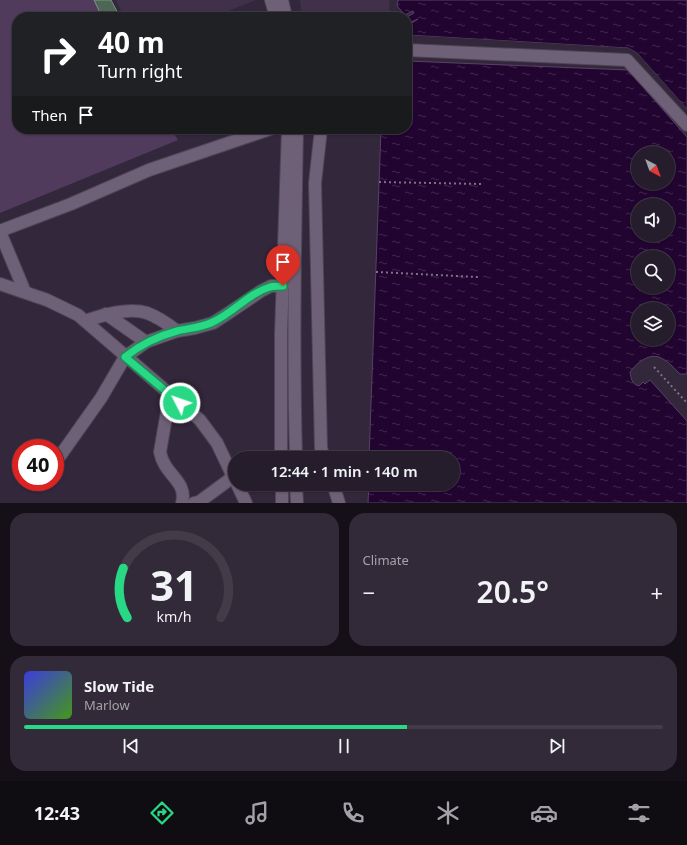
<!DOCTYPE html>
<html lang="en">
<head>
<meta charset="utf-8">
<style>
	:root { --surface:#261d2c; --page:#322a38; --text:#f1f3f6; --muted:#a4a2a9; --line:#423b48; --accent:#28d885 }
	body { margin:0; font-family:"Noto Sans",sans-serif; background:var(--page); color:var(--text); height:100vh; display:flex; flex-direction:column; font-size:15px; white-space:nowrap }
	* { box-sizing:border-box; margin:0 }
	p { font-size:13px; color:var(--muted) }
	.icon { flex:none; width:22px; height:22px; fill:none; stroke:currentColor; stroke-width:2; stroke-linecap:round; stroke-linejoin:round }
	.map { position:relative; height:503px; overflow:hidden }
	.sheet { display:flex; flex-direction:column; gap:10px; padding:10px; background:#151018; flex:1 }
	.sheet>* { flex:none }
	.top-card { position:absolute; left:12px; top:12px; width:400px; height:122px; border-radius:16px; box-shadow:0 1px 3px #0004,0 0 0 1px var(--line); background:#202124; color:#fff; overflow:hidden }
	.needle { width:26px; rotate:139deg }
	.buttons { position:absolute; left:631px; top:146px; display:grid; gap:8px }
	.buttons a { display:grid; place-items:center; width:44px; height:44px; border-radius:50%; background:var(--surface); box-shadow:0 1px 3px #0004,0 0 0 1px var(--line); font-size:20px }
	.speed { position:absolute; left:12px; top:439px; display:flex; gap:8px; font-size:20px; font-weight:700; text-align:center }
	.speed>* { display:grid; place-content:center; width:52px; height:52px; border-radius:50%; background:var(--surface); box-shadow:0 1px 3px #0004,0 0 0 1px var(--line); line-height:1 }
	.speed .limit { border:6px solid #d22; background:#fff; color:#111 }
	.pin { position:absolute; display:grid; place-items:center; width:34px; height:34px; color:#fff; margin:-41px -17px; border-radius:50% 50% 50% 0; rotate:-45deg; box-shadow:0 0 4px #0007 }
	.pin .icon { rotate:45deg }
	.me { position:absolute; width:44px; margin:-22px; rotate:311deg; stroke-linejoin:round; filter:drop-shadow(0 0 3px #0008) }
	.turn { display:flex; align-items:center; gap:14px; height:84px; padding:0 20px; font-size:18px }
	.turn .icon { width:52px; height:52px; stroke-width:2.5 }
	.turn b { display:block; font-size:28px; line-height:34px }
	.then { display:flex; align-items:center; height:38px; padding:0 20px; background:#0003; gap:8px; font-size:15px }
	.big { font-size:30px; font-weight:600; line-height:1.1 }
	.sheet .tile { flex:1; display:flex; flex-direction:column; justify-content:center; gap:6px; min-width:0; padding:0 14px; border-radius:16px; background:var(--page) }
	.sheet .dial { align-items:center; gap:0 }
	.dial svg { height:104px; overflow:visible; fill:none; stroke:var(--line); stroke-width:7; stroke-linecap:round; text-anchor:middle }
	.dial text { fill:var(--text); stroke:none }
	.song { display:flex; align-items:center; gap:12px }
	.cover { width:48px; height:48px; border-radius:6px; background:linear-gradient(135deg,hsl(240 70% 55%),hsl(100 70% 35%)) }
	.played { height:4px; border-radius:2px; background:linear-gradient(90deg,var(--accent) 60%,var(--line) 60%) }
	.keys { display:flex; justify-content:space-around; direction:ltr }
	.heat { display:flex; justify-content:space-between; align-items:center; font-size:22px; direction:ltr }
	.sheet .tiles { flex:1; display:grid; gap:10px; grid-template-columns:1fr 1fr }
	.tile:last-child { grid-column:span 2 }
	.trip { position:absolute; left:228px; top:451px; width:232px; height:40px; border-radius:20px; background:var(--surface); box-shadow:0 1px 3px #0004,0 0 0 1px var(--line); font-weight:600; line-height:40px; text-align:center }
	.tab-bar { display:flex; height:64px; justify-content:space-around; align-items:center; background:#0f0c12; color:var(--muted) }
	.tab-bar .icon { width:28px; height:28px }
	.tab-bar .active { color:var(--accent) }
	.tab-bar b { font-size:18px; color:var(--text) }
	.map>svg:first-child { display:block }
	.built { fill:#403049 }
	.garden { fill:#503b5d }
	.water { fill:url(#water-ripples); stroke:#584164; fill-rule:evenodd }
	.pier { fill:#33273b }
	.building { fill:#4e6656; stroke:#7a9383 }
	.lines { fill:none; stroke-linecap:round; stroke-linejoin:round }
	.minor-casing { stroke:#4f4555; stroke-width:14 }
	.path { stroke:#7d7384; stroke-width:2; stroke-dasharray:2 3; stroke-linecap:butt }
	.minor { stroke:#6e6177; stroke-width:12 }
	.route-casing { stroke:#1a8c56; stroke-width:10 }
	.route { stroke:#28d885; stroke-width:7 }
</style>
</head>
<body>
<div class="map">
<svg width="687" height="503" viewBox="0 0 687 503">
	<defs>
		<pattern id="water-ripples" width="26" height="14" patternUnits="userSpaceOnUse"><rect width="26" height="14" fill="#220431"/><path d="M2 4q2-2 4 0t4 0M15 11q2-2 4 0t4 0" fill="none" stroke="#41274e"/></pattern>
	</defs>
	<rect width="100%" height="100%" fill="#33273b"/>
	<g class="built">
		<path d="M 116,0 L 256,0 L 213,17 L 124,17 Z"/>
		<path d="M 300,0 L 389,0 L 390,16 L 386,17 L 302,17 Z"/>
	</g>
	<path class="garden" d="M 0,0 L 96,0 L 106,17 L 17,17 L 17,129 L 171,129 L 178,140 L 0,213 Z"/>
	<g class="water">
		<path d="M 398,0 L 687,0 L 687,109 L 637,53 L 628,48 L 407,35 L 407,26 L 418,19 L 407,24 L 407,17 L 414,13 L 413,11 L 405,15 L 397,6 Z"/>
		<path d="M 407,61 L 628,70 L 687,137 L 687,372 L 686,374 L 680,374 C 675,369 669,362 663,359 C 650,351 637,363 630,372 C 631,379 632,384 639,386 L 643,382 L 645,384 L 650,380 L 687,421 L 687,503 L 368,503 L 369,484 L 453,484 L 453,458 L 369,458 L 381,129 L 407,129 ZM 638,153 L 668,153 L 668,183 L 638,183 ZM 638,205 L 668,205 L 668,235 L 638,235 ZM 638,257 L 668,257 L 668,287 L 638,287 ZM 638,309 L 668,309 L 668,339 L 638,339 Z"/>
	</g>
	<path class="pier" d="M 407,35 L 628,48 L 637,53 L 687,109 L 687,111 L 635,54 L 628,50 L 407,37 Z"/>
	<path class="building" d="M 94,0 L 111,0 L 120,17 L 102,17 Z"/>
	<g class="lines">
		<g class="minor-casing">
			<g id="minor">
				<path d="M 271,0 L 276,17"/>
				<path d="M 282,0 L 286,17"/>
				<path d="M 407,50 L 627,60 L 687,125"/>
				<path d="M 321,129 L 315,183 L 321,448 L 324,458"/>
				<path d="M 0,231 L 71,204 L 149,170 L 270,129"/>
				<path d="M 0,232 L 25,292"/>
				<path d="M 0,284 L 47,300 L 78,315 L 200,420 L 217,443 L 235,481"/>
				<path d="M 106,314 L 146,342"/>
				<path d="M 85,321 C 103,315 129,307 147,313 C 158,317 168,324 177,331"/>
				<path d="M 170,394 L 160,452 C 164,475 188,481 182,503"/>
				<path d="M 281,458 L 281,334 L 288,129"/>
				<path d="M 296,458 C 293,348 295,239 297,129"/>
				<path d="M 55,463 L 101,398 L 125,357 L 146,342 L 177,331 L 195,328 L 213,323 L 227,314 L 261,291 L 271,286 L 283,286"/>
				<path d="M 237,484 L 246,503"/>
				<path d="M 282,484 L 282,503"/>
				<path d="M 296,484 L 297,503"/>
				<path d="M 333,484 L 339,503"/>
				<path d="M 194,503 L 199,502 L 233,477"/>
			</g>
		</g>
		<g class="path">
			<path d="M 379,182 L 482,184"/>
			<path d="M 376,272 L 478,277"/>
			<path d="M 654,367 L 687,403"/>
		</g>
		<use href="#minor" class="minor"/>
	</g>
	<g class="lines">
		<g class="route-casing">
			<path id="route" d="M 180,403 L 125,357 C 140,345 158,336 177,331 C 189,328 201,328 213,322 C 233,313 249,293 270,287 C 274,286 279,286 283,286"/>
		</g>
		<use href="#route" class="route"/>
	</g>
</svg>
<div class="buttons">
<a><svg class="needle" viewBox="-14 -14 28 28"><path d="M0-13l5 13h-10z" fill="#e53935"/><path d="M0 13l5-13h-10z" fill="#a4a2a9"/></svg></a>
<a><svg class="icon" aria-label="sound" viewBox="0 0 24 24"><path d="M4 9h4l5-4v14l-5-4H4zM17 9q2 3 0 6"/></svg></a>
<a><svg class="icon" aria-label="search" viewBox="0 0 24 24"><circle cx="10" cy="10" r="6"/><path d="M15 15l6 6"/></svg></a>
<a><svg class="icon" aria-label="layers" viewBox="0 0 24 24"><path d="M12 4l9 5-9 5-9-5zM3 14l9 5 9-5"/></svg></a>
</div>
<div class="speed"><div class="limit">40</div></div>
<div class="pin" style="left:283px;top:286px;background:#d93025"><svg class="icon" aria-label="arrive" viewBox="0 0 24 24"><path d="M6 21V4h12l-3 4 3 4H6"/></svg></div>
<svg class="me" style="left:180px;top:403px" viewBox="-20 -20 40 40"><circle r="17" fill="#28d885" stroke="#fff" stroke-width="3"/><path d="M0-11L8 9 0 5-8 9z" fill="#fff"/></svg>
<div class="trip">12:44 · 1 min · 140 m</div>
<div class="top-card">
<div class="turn"><svg class="icon" aria-label="right" viewBox="0 0 24 24"><path d="M7 20v-9h11M14 6l5 5-5 5"/></svg><div><b>40 m</b>Turn right</div></div>
<div class="then">Then<svg class="icon" aria-label="arrive" viewBox="0 0 24 24"><path d="M6 21V4h12l-3 4 3 4H6"/></svg></div>
</div>
</div>
<section class="sheet">
<div class="tiles">
<div class="tile dial"><svg viewBox="0 0 100 80">
<path d="M14 69A42 42 0 1 1 86 69"/>
<path d="M14 69A42 42 0 0 1 11 31" stroke="#28d885"/>
<text x="50" y="56" font-size="32" font-weight="700">31</text>
<text x="50" y="72" font-size="11">km/h</text>
</svg></div>
<div class="tile"><p>Climate</p>
<div class="heat"><a>−</a><b class="big">20.5°</b><a>+</a></div>
</div>
<div class="tile">
<div class="song"><i class="cover"></i><div><b>Slow Tide</b><p>Marlow</p></div></div>
<div class="played"></div>
<div class="keys"><svg class="icon" aria-label="previous" viewBox="0 0 24 24"><path d="M18 5L8 12l10 7zM5 5v14"/></svg><svg class="icon" aria-label="pause" viewBox="0 0 24 24"><path d="M8 5v14M16 5v14"/></svg><svg class="icon" aria-label="next" viewBox="0 0 24 24"><path d="M6 5l10 7-10 7zM19 5v14"/></svg></div>
</div>
</div>
</section>
<nav class="tab-bar">
<b>12:43</b>
<svg class="icon active" aria-label="directions" viewBox="0 0 24 24"><path d="M12 3l9 9-9 9-9-9zM9 14v-3h6M13 9l2 2-2 2"/></svg>
<svg class="icon" aria-label="music" viewBox="0 0 24 24"><path d="M9 18V5l10-2v13"/><circle cx="6" cy="18" r="3"/><circle cx="16" cy="16" r="3"/></svg>
<svg class="icon" aria-label="phone" viewBox="0 0 24 24"><path d="M5 4h4l2 5-3 2q2 4 5 5l2-3 5 2v4C11 20 4 13 5 4z"/></svg>
<svg class="icon" aria-label="climate" viewBox="0 0 24 24"><path d="M12 3v18M4 7l16 10M4 17L20 7"/></svg>
<svg class="icon" aria-label="car" viewBox="0 0 24 24"><path d="M5 17H2v-5l4-1 3-4h7l3 4 3 1v5h-3M9 17h6M6 11h13"/><circle cx="7" cy="17" r="2"/><circle cx="17" cy="17" r="2"/></svg>
<svg class="icon" aria-label="filters" viewBox="0 0 24 24"><path d="M4 7h16M4 17h16"/><circle cx="9" cy="7" r="2"/><circle cx="15" cy="17" r="2"/></svg>
</nav>
</body>
</html>
